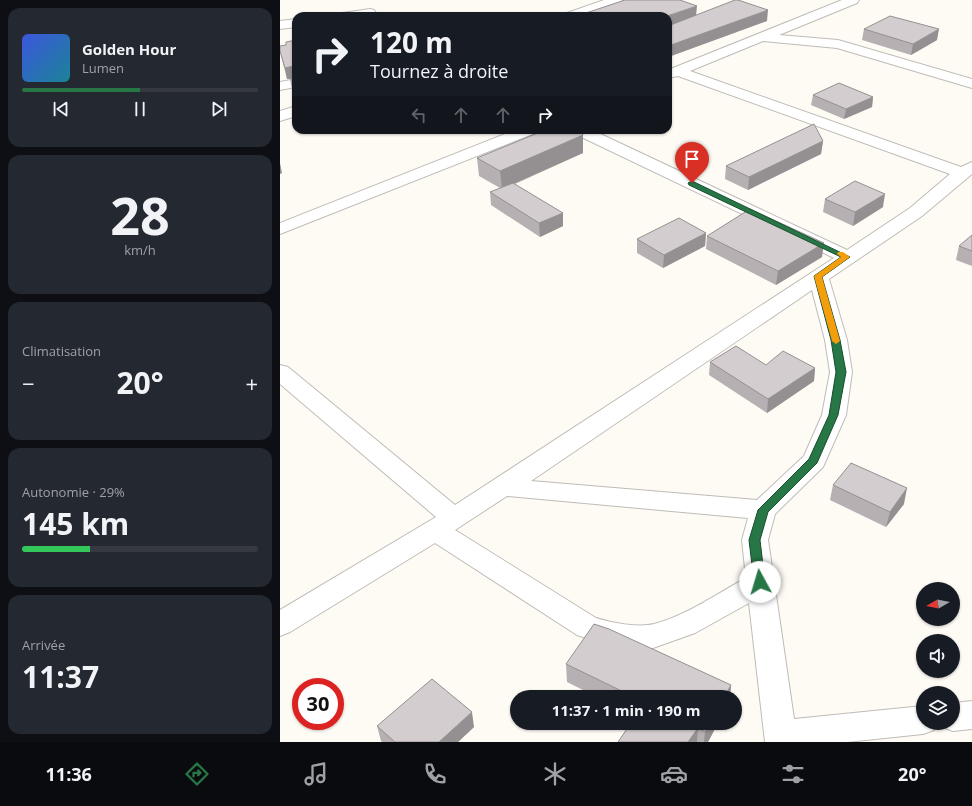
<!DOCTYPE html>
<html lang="fr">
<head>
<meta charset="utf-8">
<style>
	:root { --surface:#171b24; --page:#242831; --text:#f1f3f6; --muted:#9ea1a6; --line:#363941; --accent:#277646 }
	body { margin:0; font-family:"Open Sans",sans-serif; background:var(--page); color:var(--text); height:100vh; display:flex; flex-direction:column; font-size:15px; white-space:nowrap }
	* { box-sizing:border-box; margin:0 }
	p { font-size:13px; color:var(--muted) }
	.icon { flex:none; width:22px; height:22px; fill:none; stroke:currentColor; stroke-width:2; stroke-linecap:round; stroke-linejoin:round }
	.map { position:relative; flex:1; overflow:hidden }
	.panel { display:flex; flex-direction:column; gap:8px; padding:8px; background:#0d0f14; width:280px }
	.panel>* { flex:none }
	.hud { position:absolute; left:12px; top:12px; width:380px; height:122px; border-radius:12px; box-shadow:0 1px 3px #0004; background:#171b24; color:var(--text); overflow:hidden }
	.needle { width:26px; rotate:261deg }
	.fabs { position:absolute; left:636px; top:582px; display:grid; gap:8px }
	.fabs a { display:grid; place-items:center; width:44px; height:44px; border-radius:50%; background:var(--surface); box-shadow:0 1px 3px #0004; font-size:20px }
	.speed { position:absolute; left:12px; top:678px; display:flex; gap:8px; font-size:20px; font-weight:700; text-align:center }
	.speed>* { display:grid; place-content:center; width:52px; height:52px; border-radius:50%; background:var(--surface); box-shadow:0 1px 3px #0004; line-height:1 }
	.speed .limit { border:6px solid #d22; background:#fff; color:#111 }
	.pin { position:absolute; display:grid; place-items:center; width:34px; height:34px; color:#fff; margin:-41px -17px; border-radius:50% 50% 50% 0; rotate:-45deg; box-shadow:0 0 4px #0007 }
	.pin .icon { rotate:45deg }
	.me { position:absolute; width:44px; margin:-22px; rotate:354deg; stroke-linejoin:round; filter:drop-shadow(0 0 3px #0008) }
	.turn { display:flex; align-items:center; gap:14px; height:84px; padding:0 12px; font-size:18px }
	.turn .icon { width:52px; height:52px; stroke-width:2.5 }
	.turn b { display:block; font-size:28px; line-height:34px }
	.lanes { display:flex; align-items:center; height:38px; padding:0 12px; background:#0003; justify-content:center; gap:20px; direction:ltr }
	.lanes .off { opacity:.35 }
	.big { font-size:30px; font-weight:700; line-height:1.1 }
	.panel .widget { flex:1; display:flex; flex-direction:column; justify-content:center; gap:6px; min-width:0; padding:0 14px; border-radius:12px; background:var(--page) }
	.panel .dial { align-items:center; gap:0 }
	.dial b { font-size:52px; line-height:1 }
	.song { display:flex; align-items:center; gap:12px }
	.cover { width:48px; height:48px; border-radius:6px; background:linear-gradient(135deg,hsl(230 70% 55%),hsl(190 70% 35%)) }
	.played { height:4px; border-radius:2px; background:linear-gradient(90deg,var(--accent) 50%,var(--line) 50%) }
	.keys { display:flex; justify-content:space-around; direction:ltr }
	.heat { display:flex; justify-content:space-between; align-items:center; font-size:22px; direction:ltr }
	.charge { height:6px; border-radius:3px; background:linear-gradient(90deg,#34c759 29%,var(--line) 0) }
	.trip { position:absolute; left:230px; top:690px; width:232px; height:40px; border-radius:20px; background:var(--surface); box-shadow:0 1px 3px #0004; font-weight:700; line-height:40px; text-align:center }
	.tab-bar { display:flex; height:64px; justify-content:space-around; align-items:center; background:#090b0e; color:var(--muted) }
	.tab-bar .icon { width:28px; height:28px }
	.tab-bar .current { color:var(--accent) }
	.tab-bar b { font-size:18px; color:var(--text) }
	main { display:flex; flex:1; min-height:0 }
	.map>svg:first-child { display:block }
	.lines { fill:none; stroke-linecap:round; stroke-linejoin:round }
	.minor-casing { stroke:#bfbcb7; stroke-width:2 }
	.minor { fill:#fff; fill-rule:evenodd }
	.wall { fill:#b6b0b2 }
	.shaded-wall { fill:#949091 }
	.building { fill:#d4cdcf; stroke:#949091 }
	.route { fill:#277646; stroke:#194d2e }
	.slow { fill:#f59e0b }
</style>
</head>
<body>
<main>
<section class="panel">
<div class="widget">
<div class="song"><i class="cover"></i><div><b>Golden Hour</b><p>Lumen</p></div></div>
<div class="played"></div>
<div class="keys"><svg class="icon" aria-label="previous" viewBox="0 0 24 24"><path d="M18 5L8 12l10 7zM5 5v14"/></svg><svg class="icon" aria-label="pause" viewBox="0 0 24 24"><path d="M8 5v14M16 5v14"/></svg><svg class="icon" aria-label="next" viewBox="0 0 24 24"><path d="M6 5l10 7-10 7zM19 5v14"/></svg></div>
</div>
<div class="widget dial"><b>28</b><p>km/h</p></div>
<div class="widget"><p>Climatisation</p>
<div class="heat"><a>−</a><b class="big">20°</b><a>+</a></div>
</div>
<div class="widget"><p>Autonomie · 29%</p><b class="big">145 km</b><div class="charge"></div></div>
<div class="widget"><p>Arrivée</p><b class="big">11:37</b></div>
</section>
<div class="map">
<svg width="692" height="742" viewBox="0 0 692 742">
	<rect width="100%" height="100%" fill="#fefbf5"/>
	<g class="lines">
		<g class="minor-casing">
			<g id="minor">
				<path d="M 324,0 L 342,0 L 340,3 L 303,16 L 285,16 L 287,13 Z"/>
				<path d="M 562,0 L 579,0 L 577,3 L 499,35 L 558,40 L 692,79 L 692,88 L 557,48 L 483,41 L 410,71 L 681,167 L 692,162 L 692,174 L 642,216 L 549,279 L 567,340 L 572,372 L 566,415 L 543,467 L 495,514 L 488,540 L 514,719 L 643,706 L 643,723 L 657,723 L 654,730 L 643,734 L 567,742 L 485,742 L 469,603 L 415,633 L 373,648 L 335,648 L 297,635 L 155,543 L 10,632 L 0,636 L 0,610 L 156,517 L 0,384 L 0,365 L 8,367 L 175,505 L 554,258 L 293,133 L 291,130 L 312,130 L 567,250 L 630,208 L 670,174 L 398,76 L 388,78 L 388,70 ZM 532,290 L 545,340 L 550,372 L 542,415 L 524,456 L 477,500 L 251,481 ZM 227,496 L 468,518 L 462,540 L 466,578 C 438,593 406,616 374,624 C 358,628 332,623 316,618 L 175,530 Z"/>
				<path d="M 90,9 L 94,10 L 96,13 L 94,16 L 60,16 L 62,13 Z"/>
				<path d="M 16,19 L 16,27 L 0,29 L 0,21 Z"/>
				<path d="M 16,79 L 16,87 L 0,90 L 0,82 Z"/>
				<path d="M 16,106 L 16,116 L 0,121 L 0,111 Z"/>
				<path d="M 235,130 L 257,130 L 255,133 L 0,234 L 0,223 Z"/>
				<path d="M 692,701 L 692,729 L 673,731 L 662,727 L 660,723 L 673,723 L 673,703 Z"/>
			</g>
		</g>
		<use href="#minor" class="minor"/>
	</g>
	<g class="wall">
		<path d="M 416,15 L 487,21 L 391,56 L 388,48 L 388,16 Z"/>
		<path d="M 584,29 L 657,40 L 631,55 L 582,40 Z"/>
		<path d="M 16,40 L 16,91 L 12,89 L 10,79 L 7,79 L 0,52 L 0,46 L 6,45 Z"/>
		<path d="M 533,95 L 593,97 L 592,107 L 564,119 L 531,105 Z"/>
		<path d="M 303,135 L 303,153 L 235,184 L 283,226 L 260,237 L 211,205 L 210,192 L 220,188 L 199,176 L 197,158 Z"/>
		<path d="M 543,141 L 541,154 L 468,190 L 445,179 L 446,166 Z"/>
		<path d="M 545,199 L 603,207 L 573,226 L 543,212 Z"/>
		<path d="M 426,233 L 425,246 L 383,268 L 357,253 L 357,239 Z"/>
		<path d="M 692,235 L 692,266 L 676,260 L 679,246 Z"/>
		<path d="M 427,236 L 542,257 L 496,285 L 426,249 Z"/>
		<path d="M 430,362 L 486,365 L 535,368 L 534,381 L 487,413 L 429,375 Z"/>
		<path d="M 553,485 L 624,504 L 606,527 L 550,500 Z"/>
		<path d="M 286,664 L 451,685 L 450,697 L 317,697 L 287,682 Z"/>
		<path d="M 351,723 L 438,723 L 428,742 L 338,742 Z"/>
		<path d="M 97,726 L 194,727 L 178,742 L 102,742 L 101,741 Z"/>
	</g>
	<g class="shaded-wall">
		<path d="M 417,6 L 416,16 L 388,27 L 388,16 Z"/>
		<path d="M 488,10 L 487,21 L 391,56 L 391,45 Z"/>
		<path d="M 659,29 L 657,40 L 631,55 L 633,44 Z"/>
		<path d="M 13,66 L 16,78 L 7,79 L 5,68 Z"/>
		<path d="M 593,97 L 592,107 L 564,119 L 566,109 Z"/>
		<path d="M 303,135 L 303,153 L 222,189 L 220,171 Z"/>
		<path d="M 543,141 L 541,154 L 468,190 L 469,177 Z"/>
		<path d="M 0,163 L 2,173 L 0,174 Z"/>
		<path d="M 605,194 L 603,207 L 573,226 L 575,212 Z"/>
		<path d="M 283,213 L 283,226 L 260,237 L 259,223 Z"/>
		<path d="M 426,233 L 425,246 L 383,268 L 384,255 Z"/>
		<path d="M 544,243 L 542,257 L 496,285 L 498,271 Z"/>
		<path d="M 535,368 L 534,381 L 487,413 L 488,399 Z"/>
		<path d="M 627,488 L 624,504 L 606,527 L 610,512 Z"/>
		<path d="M 451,685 L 450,697 L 444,697 Z"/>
		<path d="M 192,712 L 194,727 L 178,742 L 159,742 Z"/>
		<path d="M 430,723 L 438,723 L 428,742 L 424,742 L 425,732 Z"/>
		<path d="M 418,728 L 417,742 L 408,742 Z"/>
	</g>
	<g class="building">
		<path d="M 345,0 L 400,0 L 417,6 L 387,16 L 297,16 Z"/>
		<path d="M 455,0 L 458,0 L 488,10 L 391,45 L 388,36 L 388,26 Z"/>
		<path d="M 610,16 L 659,29 L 633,44 L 584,29 Z"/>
		<path d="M 16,40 L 16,81 L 10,78 L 15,77 L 15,68 L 13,66 L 5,68 L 0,51 L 0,46 L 6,45 L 6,42 Z"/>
		<path d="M 559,83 L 593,97 L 566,109 L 533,95 Z"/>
		<path d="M 534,124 L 543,141 L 469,177 L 446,166 Z"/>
		<path d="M 265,130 L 300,130 L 303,135 L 220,171 L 197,158 Z"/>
		<path d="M 575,181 L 605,194 L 575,212 L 545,199 Z"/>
		<path d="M 233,183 L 283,213 L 259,223 L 210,192 Z"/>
		<path d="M 470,209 L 544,243 L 498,271 L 427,236 Z"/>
		<path d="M 399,218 L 426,233 L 384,255 L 357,239 Z"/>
		<path d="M 692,235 L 692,251 L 679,246 Z"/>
		<path d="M 456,346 L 486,365 L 503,351 L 535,368 L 488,399 L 430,362 Z"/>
		<path d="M 571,463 L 627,488 L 610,512 L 553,485 Z"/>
		<path d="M 314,624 L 329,629 L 451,685 L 444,697 L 354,697 L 286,664 Z"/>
		<path d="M 152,679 L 192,712 L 159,742 L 115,742 L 97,726 Z"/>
		<path d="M 351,723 L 430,723 L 425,732 L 418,728 L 408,742 L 338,742 Z"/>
	</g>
	<path class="route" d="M 412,181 L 570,257 L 542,277 L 560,340 L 566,372 L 558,415 L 537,463 L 488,512 L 480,540 L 485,582 L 484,586 L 480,587 L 476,586 L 474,582 L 469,540 L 478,510 L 529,459 L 549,415 L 556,372 L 551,340 L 534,276 L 561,257 L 409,185 L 408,183 Z"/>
	<path class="slow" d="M 558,252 L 563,252 L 570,257 L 542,277 L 560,341 L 556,344 L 552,341 L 534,276 L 561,257 L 557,254 Z"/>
</svg>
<div class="fabs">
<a><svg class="needle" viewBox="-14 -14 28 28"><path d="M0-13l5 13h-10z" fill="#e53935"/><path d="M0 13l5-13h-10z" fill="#9ea1a6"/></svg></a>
<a><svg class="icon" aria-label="sound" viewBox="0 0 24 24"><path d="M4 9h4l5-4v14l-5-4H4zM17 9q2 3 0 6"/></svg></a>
<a><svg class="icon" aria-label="layers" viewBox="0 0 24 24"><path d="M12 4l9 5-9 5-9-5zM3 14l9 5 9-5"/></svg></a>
</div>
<div class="speed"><div class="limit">30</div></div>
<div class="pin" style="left:412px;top:183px;background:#d93025"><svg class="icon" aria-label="arrive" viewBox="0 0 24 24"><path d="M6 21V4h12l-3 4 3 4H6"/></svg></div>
<svg class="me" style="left:480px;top:582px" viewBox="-20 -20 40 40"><circle r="19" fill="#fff"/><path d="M0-13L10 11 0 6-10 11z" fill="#277646"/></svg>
<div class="trip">11:37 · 1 min · 190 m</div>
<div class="hud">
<div class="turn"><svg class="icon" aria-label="right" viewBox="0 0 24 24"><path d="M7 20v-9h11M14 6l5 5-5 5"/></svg><div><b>120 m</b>Tournez à droite</div></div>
<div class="lanes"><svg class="icon off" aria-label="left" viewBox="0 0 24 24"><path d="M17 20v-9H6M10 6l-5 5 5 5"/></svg><svg class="icon off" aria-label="ahead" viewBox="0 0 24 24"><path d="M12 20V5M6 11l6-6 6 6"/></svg><svg class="icon off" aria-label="ahead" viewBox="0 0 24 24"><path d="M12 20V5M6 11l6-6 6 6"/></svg><svg class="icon" aria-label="right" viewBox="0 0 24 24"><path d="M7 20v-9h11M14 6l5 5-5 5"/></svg></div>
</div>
</div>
</main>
<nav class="tab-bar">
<b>11:36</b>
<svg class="icon current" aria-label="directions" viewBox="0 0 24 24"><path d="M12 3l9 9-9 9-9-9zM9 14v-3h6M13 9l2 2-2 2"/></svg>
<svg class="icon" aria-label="music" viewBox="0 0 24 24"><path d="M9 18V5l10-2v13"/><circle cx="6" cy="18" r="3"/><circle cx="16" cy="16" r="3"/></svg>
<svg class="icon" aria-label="phone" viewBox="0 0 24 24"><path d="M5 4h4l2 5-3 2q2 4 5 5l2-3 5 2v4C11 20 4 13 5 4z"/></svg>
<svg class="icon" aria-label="climate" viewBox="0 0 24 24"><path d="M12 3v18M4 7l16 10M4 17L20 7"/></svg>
<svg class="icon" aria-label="car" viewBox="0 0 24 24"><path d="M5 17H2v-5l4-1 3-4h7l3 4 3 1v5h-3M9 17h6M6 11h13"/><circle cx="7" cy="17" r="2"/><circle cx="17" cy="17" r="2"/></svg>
<svg class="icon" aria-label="filters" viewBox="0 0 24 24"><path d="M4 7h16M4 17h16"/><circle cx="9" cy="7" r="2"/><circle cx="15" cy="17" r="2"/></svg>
<b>20°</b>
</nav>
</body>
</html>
